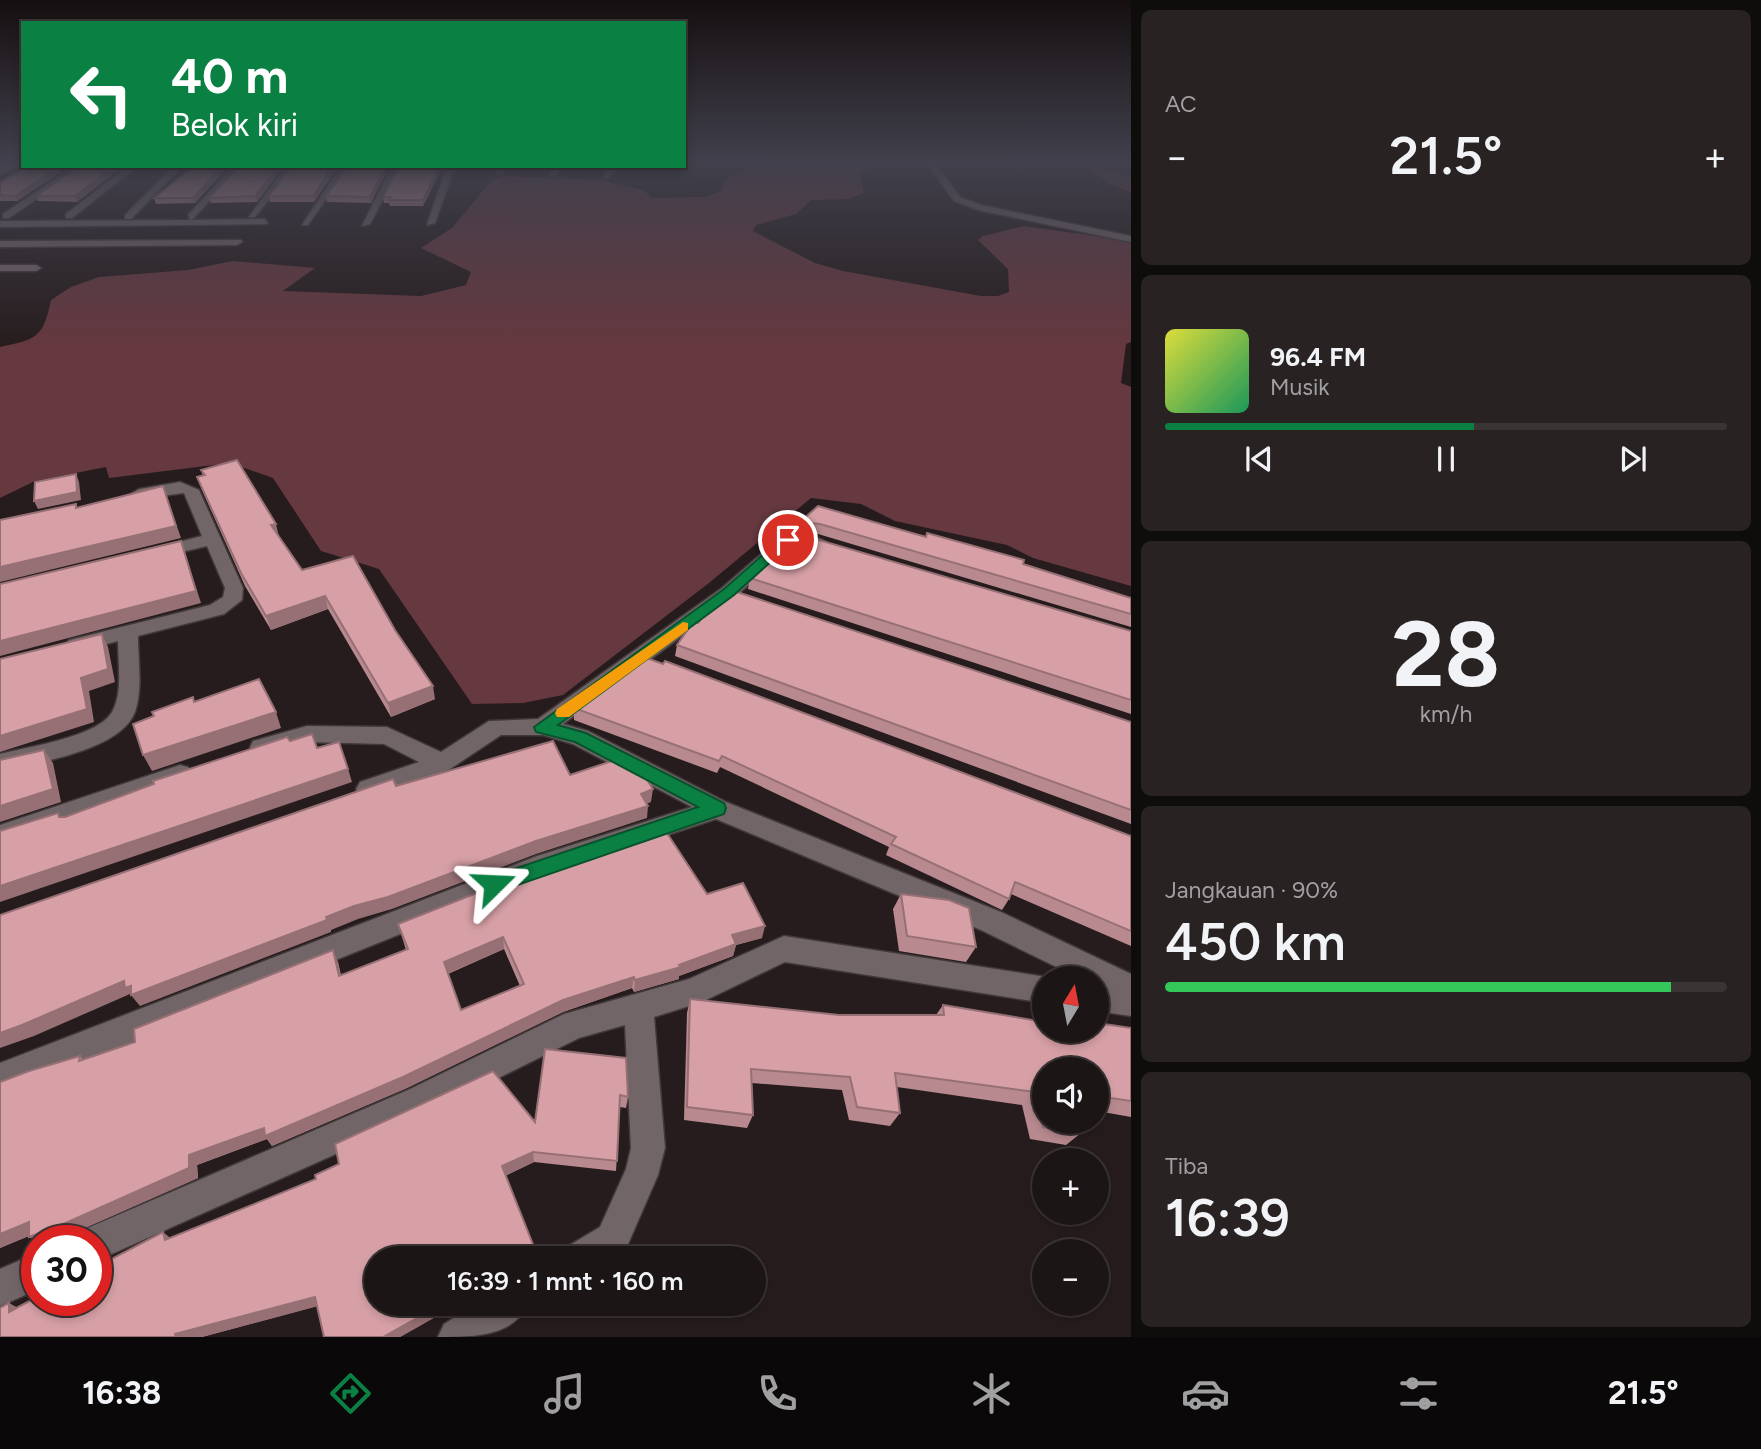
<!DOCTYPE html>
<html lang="id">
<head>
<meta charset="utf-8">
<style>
	:root { --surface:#1c1516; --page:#292223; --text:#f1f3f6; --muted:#a09fa1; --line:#3a3435; --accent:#0b8043 }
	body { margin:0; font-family:Figtree,sans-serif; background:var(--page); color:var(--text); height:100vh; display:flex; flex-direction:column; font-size:26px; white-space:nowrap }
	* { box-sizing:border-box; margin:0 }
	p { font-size:23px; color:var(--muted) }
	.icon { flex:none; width:38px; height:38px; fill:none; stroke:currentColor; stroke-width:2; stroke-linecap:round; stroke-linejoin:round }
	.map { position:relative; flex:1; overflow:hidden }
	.sheet { display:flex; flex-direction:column; gap:10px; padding:10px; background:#0f0c0c; width:630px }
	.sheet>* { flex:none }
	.guide { position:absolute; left:21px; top:21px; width:665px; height:147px; border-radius:0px; box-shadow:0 4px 10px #0003,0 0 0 2px var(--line); background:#0b8043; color:#fff; overflow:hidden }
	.needle { width:46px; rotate:10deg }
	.buttons { position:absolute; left:1032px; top:966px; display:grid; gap:14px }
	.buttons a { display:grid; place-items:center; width:77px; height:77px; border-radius:50%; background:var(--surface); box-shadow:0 4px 10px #0003,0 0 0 2px var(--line); font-size:35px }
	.speed { position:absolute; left:21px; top:1225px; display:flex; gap:14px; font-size:35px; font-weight:700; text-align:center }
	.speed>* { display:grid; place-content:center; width:91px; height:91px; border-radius:50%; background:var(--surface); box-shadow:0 4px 10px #0003,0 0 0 2px var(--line); line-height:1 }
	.speed .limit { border:10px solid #d22; background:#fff; color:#111 }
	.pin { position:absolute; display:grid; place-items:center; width:60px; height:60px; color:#fff; margin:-30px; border:4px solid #fff; border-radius:50%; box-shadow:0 2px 7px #0007 }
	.me { position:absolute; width:77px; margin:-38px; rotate:69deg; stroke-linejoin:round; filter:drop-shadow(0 0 5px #0008) }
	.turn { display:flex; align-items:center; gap:24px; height:147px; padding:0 35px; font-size:32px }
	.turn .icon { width:91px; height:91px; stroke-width:2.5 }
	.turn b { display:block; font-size:49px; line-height:60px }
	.big { font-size:52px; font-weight:600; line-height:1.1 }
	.sheet .widget { flex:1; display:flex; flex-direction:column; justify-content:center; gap:10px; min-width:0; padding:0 24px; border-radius:10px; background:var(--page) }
	.sheet .dial { align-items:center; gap:0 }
	.dial b { font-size:91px; line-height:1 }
	.song { display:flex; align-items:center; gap:21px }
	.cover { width:84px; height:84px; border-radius:10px; background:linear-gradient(135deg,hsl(60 70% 55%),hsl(150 70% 35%)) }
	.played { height:7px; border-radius:4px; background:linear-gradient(90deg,var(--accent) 55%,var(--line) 55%) }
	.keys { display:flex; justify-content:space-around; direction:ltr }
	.heat { display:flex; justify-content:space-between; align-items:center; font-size:38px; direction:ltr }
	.charge { height:10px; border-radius:5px; background:linear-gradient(90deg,#34c759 90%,var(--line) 0) }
	.trip { position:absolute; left:364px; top:1246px; width:402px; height:70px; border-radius:35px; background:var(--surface); box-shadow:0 4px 10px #0003,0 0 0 2px var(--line); font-weight:600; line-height:70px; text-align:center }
	.dock { display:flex; height:112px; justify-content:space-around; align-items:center; background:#0b0809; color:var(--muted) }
	.dock .icon { width:49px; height:49px }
	.dock .selected { color:var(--accent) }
	.dock b { font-size:32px; color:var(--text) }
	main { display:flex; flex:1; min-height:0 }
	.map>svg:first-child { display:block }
	.forest { fill:#66383f }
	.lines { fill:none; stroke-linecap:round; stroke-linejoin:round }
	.street-casing { stroke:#403839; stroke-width:3 }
	.street { fill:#726567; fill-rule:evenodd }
	.wall { fill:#b88a8f; fill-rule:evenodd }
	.shaded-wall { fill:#967074 }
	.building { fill:#d6a0a6; stroke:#967074; stroke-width:2; fill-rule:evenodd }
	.route { fill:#0b8043; stroke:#07532c; stroke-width:2 }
	.slow { fill:#f59e0b }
</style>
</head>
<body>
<main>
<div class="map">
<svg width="1131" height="1337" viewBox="0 0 1131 1337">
	<rect width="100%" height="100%" fill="#261c1d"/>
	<g class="forest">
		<path d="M 744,162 L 877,162 L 859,172 L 864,193 L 849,199 L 811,200 L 796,214 L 756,225 L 753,231 L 815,263 L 843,271 L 981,296 L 998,296 L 1009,292 L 1008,269 L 978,240 L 983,236 L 1024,226 L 1131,241 L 1131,342 L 1126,344 L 1121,383 L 1131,387 L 1131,586 L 1033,558 L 1007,545 L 895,521 L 861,504 L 811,498 L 709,583 L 563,695 L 523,703 L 472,704 L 379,569 L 321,551 L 273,478 L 230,463 L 109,478 L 106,467 L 35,481 L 0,498 L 0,347 C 37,339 43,338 51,300 L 71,287 L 99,277 L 188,270 L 233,261 L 315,268 L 283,291 L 421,296 L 466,285 L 471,272 L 421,248 L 452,228 L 491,181 L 504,176 L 601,180 L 643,190 L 653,198 L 706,197 L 721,191 C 724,173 735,177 747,169 Z"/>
		<path d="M 1098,167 L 1131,177 L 1131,192 L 1112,185 L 1090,169 Z"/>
	</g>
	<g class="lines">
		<g class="street-casing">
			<g id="street">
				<path d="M 930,162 L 938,162 L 937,166 L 960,197 L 981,205 L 1131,236 L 1131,242 L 978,210 L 954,201 L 929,166 Z"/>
				<path d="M 24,166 L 109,166 L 81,169 L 9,218 L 3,218 L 3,214 L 70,169 Z"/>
				<path d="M 128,166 L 138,166 L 72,218 L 66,218 L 66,214 Z"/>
				<path d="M 174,166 L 183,166 L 131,219 L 125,219 L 125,215 Z"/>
				<path d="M 233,166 L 242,166 L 192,220 L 265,219 L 268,224 L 0,227 L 0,221 L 190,220 L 188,215 Z"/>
				<path d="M 286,166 L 295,166 L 255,217 L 249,217 Z"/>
				<path d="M 341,166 L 349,166 L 308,225 L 302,225 Z"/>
				<path d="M 392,166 L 400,166 L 370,224 L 362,226 Z"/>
				<path d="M 447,166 L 455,166 L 435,223 L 427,225 Z"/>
				<path d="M 500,166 L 509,166 L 502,174 L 496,174 Z"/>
				<path d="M 554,166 L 563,166 L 556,176 L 550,176 Z"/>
				<path d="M 608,166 L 616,166 L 609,178 L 603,178 Z"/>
				<path d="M 241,240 L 242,242 L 237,245 L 0,247 L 0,241 Z"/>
				<path d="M 0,265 L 36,265 L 41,268 L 36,271 L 0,271 Z"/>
				<path d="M 180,482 L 199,490 L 243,588 L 242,600 L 224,614 L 138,636 C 138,661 143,689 135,712 C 120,751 37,762 0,772 L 0,754 C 26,747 98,737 112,712 C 123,693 118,663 118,641 L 76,652 L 66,645 L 69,640 L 210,605 L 223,597 L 225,588 L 207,546 L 157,558 L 148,553 L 151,549 L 202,536 L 184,493 L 139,499 L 131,494 L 139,489 Z"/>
				<path d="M 788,535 L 819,538 L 828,543 L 819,548 L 792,546 L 736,596 L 563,724 L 588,731 L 726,802 L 1001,912 L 1131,974 L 1131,1016 L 1097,1011 L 1097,978 L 1079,978 L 981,930 L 716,819 L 552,873 L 0,1095 L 0,1063 L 537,856 L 692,807 L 573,744 L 543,735 L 501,735 L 450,769 L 368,799 L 360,796 L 356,789 L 360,782 L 419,762 L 384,744 L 307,742 L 261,756 L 253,753 L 250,747 L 253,741 L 307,726 L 387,727 L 441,752 L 489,721 L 538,719 L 722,588 L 782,536 Z"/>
				<path d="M 180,765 L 188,767 L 192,774 L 188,781 L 0,845 L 0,825 Z"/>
				<path d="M 784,936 L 1053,978 L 1045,978 L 1045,1003 L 785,962 L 702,1002 L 654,1017 L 665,1148 L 658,1175 L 625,1251 L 615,1258 L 565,1258 L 570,1245 L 600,1227 L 626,1169 L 631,1148 L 625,1025 L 579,1038 L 430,1112 L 96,1261 L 96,1241 L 79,1241 L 83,1230 L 408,1090 L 564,1014 L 689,979 Z"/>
				<path d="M 37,1253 L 37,1290 L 0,1306 L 0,1269 Z"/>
				<path d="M 476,1304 L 528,1304 C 513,1337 473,1337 438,1337 L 444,1324 Z"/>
			</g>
		</g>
		<use href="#street" class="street"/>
	</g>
	<g class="wall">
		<path d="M 60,166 L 61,172 L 17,201 L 0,201 L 0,182 Z"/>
		<path d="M 194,166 L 228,166 L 228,167 L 195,203 L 156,204 L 154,198 Z"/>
		<path d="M 284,166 L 257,202 L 211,203 L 209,198 Z"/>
		<path d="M 292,166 L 338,166 L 314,202 L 270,202 L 269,196 Z"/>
		<path d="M 389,166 L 371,203 L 327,202 L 326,196 Z"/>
		<path d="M 399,166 L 443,166 L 423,206 L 390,206 L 389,203 L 384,203 L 383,197 Z"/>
		<path d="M 122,167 L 77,202 L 38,201 L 36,196 Z"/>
		<path d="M 201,470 L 279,537 L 302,570 L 435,699 L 391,717 L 328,609 L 271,630 L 245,586 L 202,490 L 197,477 L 203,476 Z"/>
		<path d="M 818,506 L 1023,564 L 1131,598 L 1131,627 L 818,534 L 798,533 L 800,522 Z"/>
		<path d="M 750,578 L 1131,631 L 1131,714 L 748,589 Z"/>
		<path d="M 677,645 L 1131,722 L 1131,824 L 675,656 Z"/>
		<path d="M 574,708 L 1131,836 L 1131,946 L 1011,894 L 1009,899 L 1002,910 L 886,855 L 889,847 L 720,767 L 717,773 L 574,720 Z"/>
		<path d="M 707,894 L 762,938 L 736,945 L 733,956 L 679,976 L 679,979 L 634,992 L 632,988 L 563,1012 L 407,1088 L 272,1146 L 267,1139 L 197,1165 L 198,1178 L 80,1230 L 37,1241 L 29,1236 L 0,1248 L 0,1082 L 80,1056 L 83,1060 L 135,1042 L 338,962 L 341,975 L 406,950 L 398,924 ZM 504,949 L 520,986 L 461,1010 L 448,974 Z"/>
		<path d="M 901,894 L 976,947 L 966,962 L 899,951 L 893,909 Z"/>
		<path d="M 690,999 L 839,1015 L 936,1015 L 943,1005 L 1045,1031 L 1131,1028 L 1131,1117 L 1097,1111 L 1097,1069 L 1045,1069 L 1081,1133 L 1066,1145 L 1030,1139 L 1022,1105 L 897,1087 L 900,1113 L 890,1126 L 849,1120 L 842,1090 L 752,1083 L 753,1115 L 747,1128 L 684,1120 L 687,1013 Z"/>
		<path d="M 545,1049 L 628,1097 L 626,1108 L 620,1107 L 616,1171 L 534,1162 L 505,1176 L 535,1256 L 530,1258 L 376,1258 L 376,1304 L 449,1304 L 436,1312 L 437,1316 L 400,1337 L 324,1337 L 317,1306 L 202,1337 L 0,1337 L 17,1307 L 170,1238 L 535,1122 Z"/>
	</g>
	<g class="shaded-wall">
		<path d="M 14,162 L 17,162 L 19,165 L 0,176 L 0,170 Z"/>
		<path d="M 60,166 L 61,172 L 17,201 L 15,196 Z"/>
		<path d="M 115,166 L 121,166 L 122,167 L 77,202 L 75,196 Z"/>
		<path d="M 223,166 L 228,167 L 195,203 L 193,198 Z"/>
		<path d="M 279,166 L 284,166 L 257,202 L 255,196 Z"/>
		<path d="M 333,166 L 338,166 L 314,202 L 313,196 Z"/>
		<path d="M 386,166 L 389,166 L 371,203 L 370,197 Z"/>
		<path d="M 440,166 L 443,166 L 423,206 L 423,200 Z"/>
		<path d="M 76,474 L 79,482 L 81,500 L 38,509 L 34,501 Z"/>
		<path d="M 163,486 L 181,538 L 0,582 L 0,567 Z"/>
		<path d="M 276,524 L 279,537 L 271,525 Z"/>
		<path d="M 181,541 L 201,603 L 0,656 L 0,641 Z"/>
		<path d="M 325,596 L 328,609 L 271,630 L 266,616 Z"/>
		<path d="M 102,634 L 108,647 L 115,682 L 89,691 L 94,722 L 0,752 L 0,736 L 81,678 Z"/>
		<path d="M 433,686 L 435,699 L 391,717 L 388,703 Z"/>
		<path d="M 276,712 L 281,728 L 152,771 L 143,755 Z"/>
		<path d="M 44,750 L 53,763 L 61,802 L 0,822 L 0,806 Z"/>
		<path d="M 348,769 L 352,782 L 0,902 L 0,886 Z"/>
		<path d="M 653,789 L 651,802 L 639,807 L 641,794 Z"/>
		<path d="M 648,806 L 647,818 L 536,854 L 392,909 L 358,919 L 331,930 L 331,932 L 140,1006 L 130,994 L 34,1036 L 0,1048 L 0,1033 L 124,981 L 326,917 L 536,841 Z"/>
		<path d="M 765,926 L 762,938 L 736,945 L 733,956 L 679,976 L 679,979 L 634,992 L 635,980 L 679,965 L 732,935 Z"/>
		<path d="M 503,937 L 504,949 L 446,974 L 444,962 Z"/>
		<path d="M 333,950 L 338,962 L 343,988 L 339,976 Z"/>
		<path d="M 634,977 L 632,988 L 563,1012 L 407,1088 L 272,1146 L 267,1139 L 197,1165 L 198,1178 L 80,1230 L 52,1241 L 37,1241 L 29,1237 L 189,1155 L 563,1000 Z"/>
		<path d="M 533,1152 L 534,1162 L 503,1177 L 502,1166 Z"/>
		<path d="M 29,1222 L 42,1230 L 0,1248 L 0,1234 Z"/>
		<path d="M 163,1232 L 174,1241 L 165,1240 Z"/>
		<path d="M 534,1247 L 535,1256 L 530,1258 L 514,1258 Z"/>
		<path d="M 315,1297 L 322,1305 L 202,1337 L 176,1337 L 175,1334 Z"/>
		<path d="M 9,1303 L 24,1311 L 9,1312 Z"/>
		<path d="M 432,1304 L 449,1304 L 436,1312 L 437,1316 L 400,1337 L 383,1337 Z"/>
	</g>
	<g class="building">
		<path d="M 0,162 L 14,162 L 0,170 Z"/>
		<path d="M 29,166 L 60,166 L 15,196 L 0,195 L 0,182 Z"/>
		<path d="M 80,166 L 115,166 L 75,196 L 36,196 Z"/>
		<path d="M 194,166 L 223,166 L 193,198 L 154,198 Z"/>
		<path d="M 239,166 L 279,166 L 255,196 L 209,198 Z"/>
		<path d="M 292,166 L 333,166 L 313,196 L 269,196 Z"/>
		<path d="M 348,166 L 386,166 L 370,197 L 326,196 Z"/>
		<path d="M 399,166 L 440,166 L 423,200 L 389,200 L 391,197 L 383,197 Z"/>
		<path d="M 237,460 L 276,524 L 271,525 L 302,570 L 353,556 L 395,630 L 433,686 L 388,703 L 325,596 L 266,616 L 241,573 L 197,477 L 205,475 L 201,470 Z"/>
		<path d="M 76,474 L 77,492 L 34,501 L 35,482 Z"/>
		<path d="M 163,486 L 176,526 L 0,567 L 0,520 L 76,504 L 76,508 Z"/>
		<path d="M 818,506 L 926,537 L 927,533 L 1024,560 L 1023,564 L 1131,598 L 1131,614 L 820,524 L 800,522 Z"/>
		<path d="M 795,538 L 812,538 L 1131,631 L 1131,700 L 750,578 Z"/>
		<path d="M 181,541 L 196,591 L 0,641 L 0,584 Z"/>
		<path d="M 734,591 L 1131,722 L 1131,810 L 677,645 L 694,621 L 698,623 L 708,610 Z"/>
		<path d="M 102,634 L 108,669 L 81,678 L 87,709 L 0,736 L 0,659 Z"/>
		<path d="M 644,657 L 663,664 L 665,661 L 1131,836 L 1131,931 L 1015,882 L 1009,899 L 891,844 L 896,837 L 722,756 L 719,761 L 574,708 Z"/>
		<path d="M 259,679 L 276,712 L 143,755 L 133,724 L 154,716 L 152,712 L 193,697 L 194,702 Z"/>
		<path d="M 312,734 L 317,748 L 339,742 L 348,769 L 0,886 L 0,831 L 58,813 L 59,817 L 65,817 L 154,784 L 153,781 L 287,737 L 290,741 Z"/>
		<path d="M 553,741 L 570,775 L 621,758 L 638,766 L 653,789 L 641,794 L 648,806 L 536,841 L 388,897 L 354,906 L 326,917 L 327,920 L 131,995 L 131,986 L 125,988 L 124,981 L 22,1025 L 0,1033 L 0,915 L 393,779 L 396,786 Z"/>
		<path d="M 44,750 L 53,789 L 0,806 L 0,760 Z"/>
		<path d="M 663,827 L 707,894 L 743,883 L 765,926 L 732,935 L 736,944 L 679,965 L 681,967 L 635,980 L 634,977 L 563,1000 L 403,1077 L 265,1136 L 264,1128 L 189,1155 L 189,1168 L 68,1222 L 29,1237 L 29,1222 L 0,1234 L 0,1082 L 29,1071 L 80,1056 L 79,1061 L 135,1042 L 134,1029 L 333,950 L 339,976 L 408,949 L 398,924 L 553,863 ZM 503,937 L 524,984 L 461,1010 L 444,962 Z"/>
		<path d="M 901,894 L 949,900 L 969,908 L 976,947 L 907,936 Z"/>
		<path d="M 690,999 L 839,1015 L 944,1015 L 943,1005 L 1045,1022 L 1045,1031 L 1097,1031 L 1097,1023 L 1131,1028 L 1131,1101 L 1097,1096 L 1097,1069 L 1045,1069 L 1045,1122 L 1078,1122 L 1081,1133 L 1043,1127 L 1035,1092 L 895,1073 L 900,1113 L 857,1107 L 850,1077 L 751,1069 L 753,1115 L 687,1107 Z"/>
		<path d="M 545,1049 L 626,1058 L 628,1097 L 620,1095 L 617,1161 L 533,1152 L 502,1166 L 534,1247 L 514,1258 L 376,1258 L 376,1304 L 432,1304 L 433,1309 L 383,1337 L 324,1337 L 315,1297 L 175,1334 L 176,1337 L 0,1337 L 0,1308 L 9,1303 L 9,1312 L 37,1297 L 37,1300 L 96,1300 L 96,1267 L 163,1232 L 165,1240 L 316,1179 L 315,1175 L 339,1164 L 335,1144 L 493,1071 L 535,1122 Z"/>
	</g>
	<linearGradient id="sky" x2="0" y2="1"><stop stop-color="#150f10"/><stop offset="0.46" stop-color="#41404c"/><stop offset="1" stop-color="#41404c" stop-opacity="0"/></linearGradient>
	<rect width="1131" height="349" fill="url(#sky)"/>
	<path class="route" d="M 783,537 L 795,540 L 734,595 L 558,725 L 586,733 L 724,803 L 726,808 L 724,814 L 494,893 L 487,890 L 484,884 L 487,878 L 698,807 L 575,742 L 536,732 L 534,727 L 724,589 Z"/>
	<path class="slow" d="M 683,622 L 688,623 L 688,630 L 569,717 L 557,717 L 555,713 L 557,709 Z"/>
</svg>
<div class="buttons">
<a><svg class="needle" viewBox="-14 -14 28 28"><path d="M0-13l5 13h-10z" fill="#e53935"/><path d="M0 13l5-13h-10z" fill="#a09fa1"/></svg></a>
<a><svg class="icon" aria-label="sound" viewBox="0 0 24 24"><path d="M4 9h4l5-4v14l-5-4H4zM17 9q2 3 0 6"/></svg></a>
<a>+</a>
<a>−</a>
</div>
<div class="speed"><div class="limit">30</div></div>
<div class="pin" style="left:788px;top:540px;background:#d93025"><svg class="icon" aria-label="arrive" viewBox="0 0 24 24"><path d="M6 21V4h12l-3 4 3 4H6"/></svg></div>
<svg class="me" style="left:494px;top:884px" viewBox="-20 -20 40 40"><path d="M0-17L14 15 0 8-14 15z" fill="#0b8043" stroke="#fff" stroke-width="4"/></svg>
<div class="trip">16:39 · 1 mnt · 160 m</div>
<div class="guide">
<div class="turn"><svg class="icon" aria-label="left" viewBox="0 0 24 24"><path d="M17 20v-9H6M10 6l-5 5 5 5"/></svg><div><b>40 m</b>Belok kiri</div></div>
</div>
</div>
<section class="sheet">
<div class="widget"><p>AC</p>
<div class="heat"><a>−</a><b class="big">21.5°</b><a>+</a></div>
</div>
<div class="widget">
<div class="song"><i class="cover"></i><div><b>96.4 FM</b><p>Musik</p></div></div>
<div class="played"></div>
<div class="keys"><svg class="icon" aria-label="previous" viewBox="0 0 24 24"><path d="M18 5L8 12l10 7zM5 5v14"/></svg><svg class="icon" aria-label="pause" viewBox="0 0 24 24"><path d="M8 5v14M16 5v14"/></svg><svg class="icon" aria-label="next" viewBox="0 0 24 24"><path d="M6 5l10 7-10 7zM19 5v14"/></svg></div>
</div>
<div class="widget dial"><b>28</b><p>km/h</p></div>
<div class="widget"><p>Jangkauan · 90%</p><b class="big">450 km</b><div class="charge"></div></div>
<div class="widget"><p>Tiba</p><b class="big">16:39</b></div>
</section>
</main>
<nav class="dock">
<b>16:38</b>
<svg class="icon selected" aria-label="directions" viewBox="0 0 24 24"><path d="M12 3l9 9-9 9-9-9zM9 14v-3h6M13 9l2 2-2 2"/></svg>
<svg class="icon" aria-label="music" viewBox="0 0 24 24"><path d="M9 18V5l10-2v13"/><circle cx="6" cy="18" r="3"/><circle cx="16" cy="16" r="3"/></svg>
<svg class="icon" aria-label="phone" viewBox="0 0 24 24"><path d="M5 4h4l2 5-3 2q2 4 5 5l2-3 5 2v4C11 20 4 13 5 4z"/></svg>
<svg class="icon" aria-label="climate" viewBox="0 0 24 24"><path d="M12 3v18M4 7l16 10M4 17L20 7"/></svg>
<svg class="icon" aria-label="car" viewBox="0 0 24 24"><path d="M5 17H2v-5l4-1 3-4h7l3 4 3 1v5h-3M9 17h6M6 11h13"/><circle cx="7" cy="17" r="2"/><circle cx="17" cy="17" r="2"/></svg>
<svg class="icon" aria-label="filters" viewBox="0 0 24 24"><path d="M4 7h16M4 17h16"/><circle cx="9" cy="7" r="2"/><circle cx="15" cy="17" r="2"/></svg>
<b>21.5°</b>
</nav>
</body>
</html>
